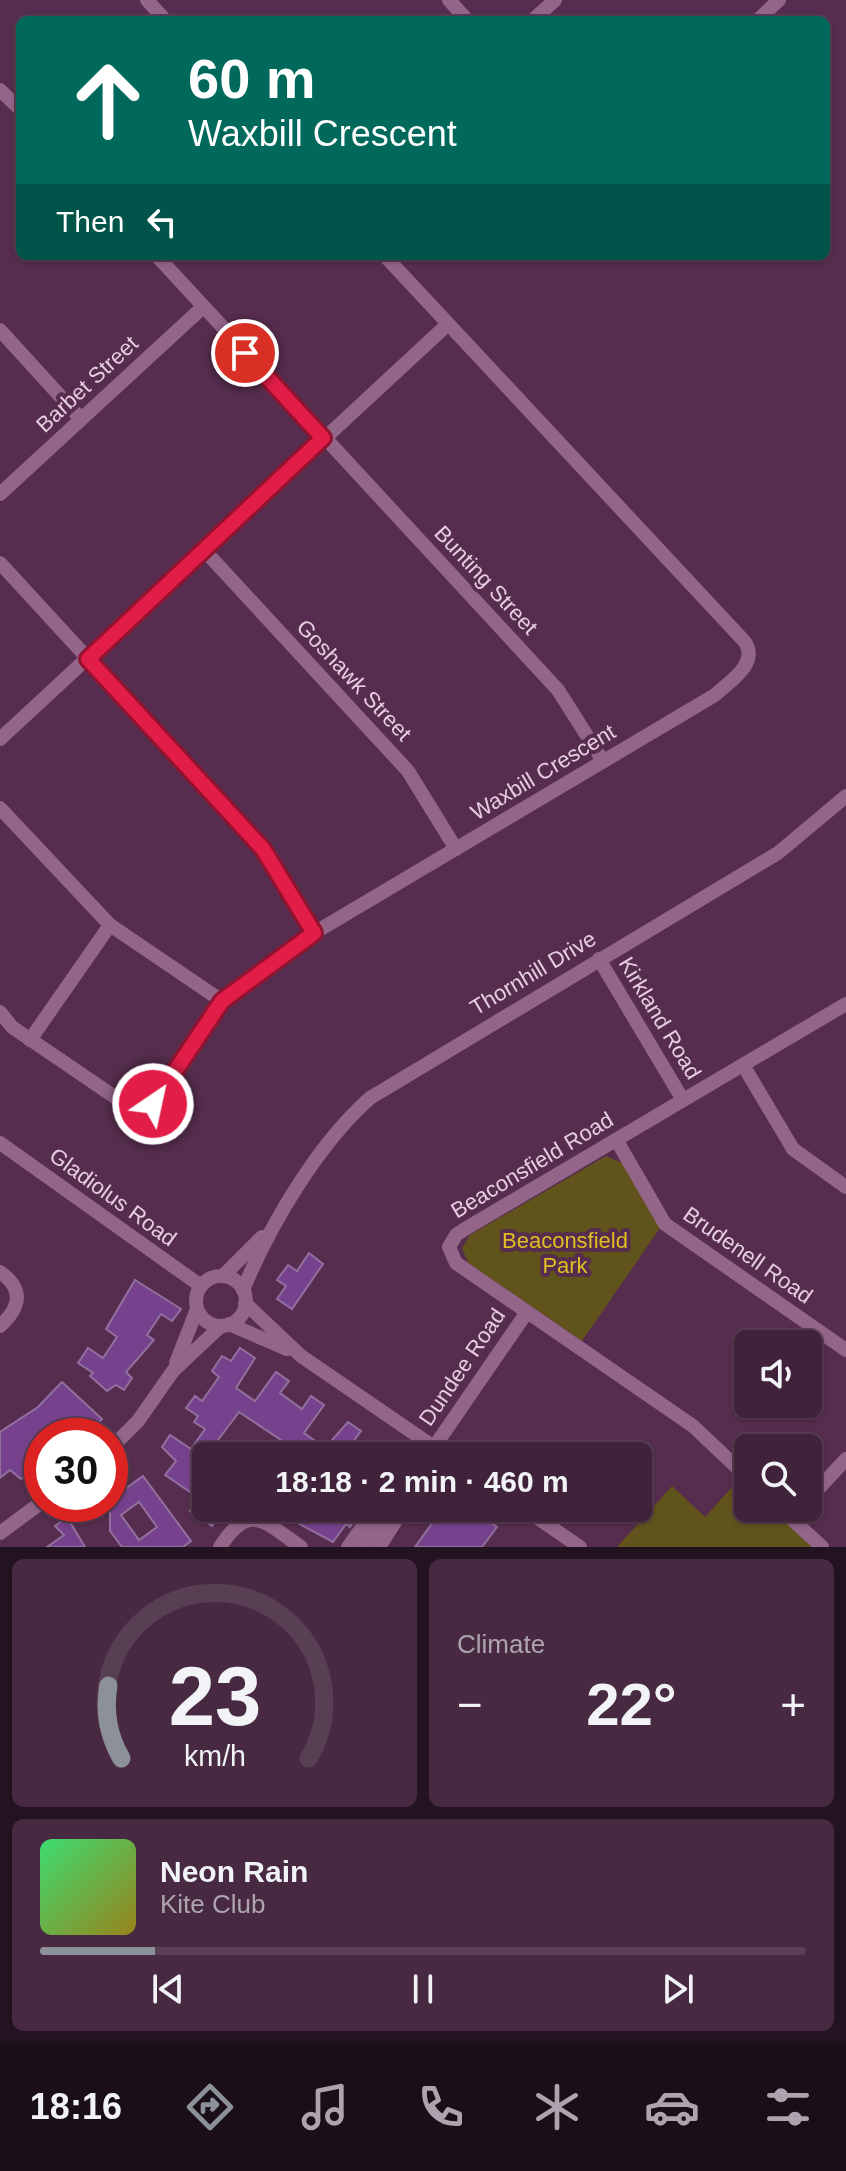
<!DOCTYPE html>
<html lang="en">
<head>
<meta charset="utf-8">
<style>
	:root { --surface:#40223a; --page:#472a42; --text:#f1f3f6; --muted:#aea4af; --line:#593f54; --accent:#8c9099 }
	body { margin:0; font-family:Arial,sans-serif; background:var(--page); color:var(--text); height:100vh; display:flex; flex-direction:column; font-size:30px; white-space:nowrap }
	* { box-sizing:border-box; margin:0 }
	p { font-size:26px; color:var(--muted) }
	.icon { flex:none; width:44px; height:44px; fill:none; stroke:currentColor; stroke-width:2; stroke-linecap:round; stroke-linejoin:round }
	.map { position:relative; height:1547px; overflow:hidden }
	.panel { display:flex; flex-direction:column; gap:12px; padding:12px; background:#231320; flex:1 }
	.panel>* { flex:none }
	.banner { position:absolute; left:16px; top:16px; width:814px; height:244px; border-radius:12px; box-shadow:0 2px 6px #0004,0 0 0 2px var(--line); background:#00695c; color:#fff; overflow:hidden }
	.tools { position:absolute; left:734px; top:1330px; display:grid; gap:16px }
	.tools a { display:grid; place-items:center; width:88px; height:88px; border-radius:12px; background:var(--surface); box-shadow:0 2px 6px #0004,0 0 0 2px var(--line); font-size:40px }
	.speed { position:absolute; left:24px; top:1418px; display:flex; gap:16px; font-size:40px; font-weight:700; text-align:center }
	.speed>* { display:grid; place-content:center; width:104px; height:104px; border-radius:50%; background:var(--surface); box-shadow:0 2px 6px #0004,0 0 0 2px var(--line); line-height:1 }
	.speed .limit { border:12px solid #d22; background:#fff; color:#111 }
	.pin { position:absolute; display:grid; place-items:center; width:68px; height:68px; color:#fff; margin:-34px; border:4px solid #fff; border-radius:50%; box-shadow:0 2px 8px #0007 }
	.me { position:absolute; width:88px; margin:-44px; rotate:34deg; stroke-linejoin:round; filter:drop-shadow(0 0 6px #0008) }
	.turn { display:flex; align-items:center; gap:28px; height:168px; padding:0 40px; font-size:36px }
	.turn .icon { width:104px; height:104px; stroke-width:2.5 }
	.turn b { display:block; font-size:56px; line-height:68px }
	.then { display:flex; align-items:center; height:76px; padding:0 40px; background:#0003; gap:16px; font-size:30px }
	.big { font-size:60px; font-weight:600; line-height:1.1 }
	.panel .tile { flex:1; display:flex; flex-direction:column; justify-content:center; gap:12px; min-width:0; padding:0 28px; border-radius:12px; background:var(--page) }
	.panel .dial { align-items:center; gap:0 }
	.dial svg { height:208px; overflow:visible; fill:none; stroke:var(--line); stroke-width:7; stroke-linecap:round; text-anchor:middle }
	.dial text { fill:var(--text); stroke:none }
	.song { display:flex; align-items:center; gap:24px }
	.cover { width:96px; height:96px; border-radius:12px; background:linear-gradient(135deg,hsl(140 70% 55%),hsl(50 70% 35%)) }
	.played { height:8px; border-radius:4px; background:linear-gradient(90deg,var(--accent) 15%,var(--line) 15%) }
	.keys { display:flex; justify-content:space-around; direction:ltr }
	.heat { display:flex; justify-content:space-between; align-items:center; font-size:44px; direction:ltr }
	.panel .tiles { flex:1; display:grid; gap:12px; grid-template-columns:1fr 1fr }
	.tile:last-child { grid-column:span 2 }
	.trip { position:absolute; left:192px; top:1442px; width:460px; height:80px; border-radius:12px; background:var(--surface); box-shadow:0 2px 6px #0004,0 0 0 2px var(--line); font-weight:600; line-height:80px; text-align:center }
	.dock { display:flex; height:128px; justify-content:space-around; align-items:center; background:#1a0e17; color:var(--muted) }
	.dock .icon { width:56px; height:56px }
	.dock .current { color:var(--accent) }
	.dock b { font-size:36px; color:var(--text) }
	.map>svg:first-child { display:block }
	.green { fill:#61531c }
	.building { fill:#77428d; stroke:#90719e; stroke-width:2; fill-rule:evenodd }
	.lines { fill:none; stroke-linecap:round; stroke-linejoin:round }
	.street { stroke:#936589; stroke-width:14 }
	.route-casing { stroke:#92132f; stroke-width:20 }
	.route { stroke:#e11d48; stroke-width:14 }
	.labels { text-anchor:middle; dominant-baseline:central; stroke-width:8; stroke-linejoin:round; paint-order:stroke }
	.street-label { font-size:22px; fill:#e7cde0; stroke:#562d4e }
	.park-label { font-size:22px; fill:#e0be21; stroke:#562d4e }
</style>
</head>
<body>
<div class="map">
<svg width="846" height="1547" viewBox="0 0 846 1547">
	<rect width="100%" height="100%" fill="#562d4e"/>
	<g class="green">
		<path d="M 606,1156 L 622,1163 L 660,1228 L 582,1341 L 468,1263 L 462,1248 L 470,1235 Z"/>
		<path d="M 741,1477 L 748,1484 L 748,1508 L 773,1508 L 814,1547 L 617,1547 L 672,1486 L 705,1517 Z"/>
	</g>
	<g class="building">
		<path d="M 309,1253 L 323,1264 L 292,1309 L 277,1299 L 286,1286 L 277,1280 L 288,1265 L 297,1271 Z"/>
		<path d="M 135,1280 L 181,1309 L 172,1321 L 161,1314 L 147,1335 L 154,1340 L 126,1372 L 132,1378 L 124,1390 L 116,1385 L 107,1391 L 90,1376 L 93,1373 L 78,1363 L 88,1348 L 103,1358 L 117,1337 L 106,1329 Z"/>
		<path d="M 240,1348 L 255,1358 L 236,1388 L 255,1401 L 276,1372 L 289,1381 L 280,1393 L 302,1409 L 311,1396 L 324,1405 L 304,1433 L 325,1448 L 348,1422 L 361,1431 L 353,1442 L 375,1456 L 305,1456 L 239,1412 L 206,1456 L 206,1508 L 224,1508 L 212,1526 L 190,1511 L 199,1498 L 165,1475 L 176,1461 L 162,1447 L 170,1435 L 191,1449 L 205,1429 L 194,1422 L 198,1416 L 186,1408 L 195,1396 L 202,1401 L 219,1377 L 212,1371 L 222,1356 L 231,1361 Z"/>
		<path d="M 62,1382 L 102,1419 L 91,1430 L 82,1420 L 76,1421 L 62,1436 L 42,1436 L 42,1452 L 29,1462 L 33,1470 L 21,1479 L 10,1470 L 0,1478 L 0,1432 L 38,1407 Z"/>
		<path d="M 143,1476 L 191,1541 L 183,1547 L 122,1547 L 110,1531 L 110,1500 ZM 139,1502 L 157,1527 L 139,1540 L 121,1515 Z"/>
		<path d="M 300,1508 L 356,1508 L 361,1511 L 350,1527 L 346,1524 L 333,1542 L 292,1520 Z"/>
		<path d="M 443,1508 L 470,1508 L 497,1527 L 482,1547 L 415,1547 Z"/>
		<path d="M 67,1517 L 85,1547 L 47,1547 L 64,1535 L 55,1526 Z"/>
	</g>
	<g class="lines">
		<g class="street">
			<path d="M 147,0 L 165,20"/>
			<path d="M 449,0 L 467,20"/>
			<path d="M 533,20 L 555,0"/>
			<path d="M 758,20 L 779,0"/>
			<path d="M 0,90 L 20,109"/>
			<path d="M 157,256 L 558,690 L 603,761"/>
			<path d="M 0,330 L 81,419"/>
			<path d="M 0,494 L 203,307"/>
			<path d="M 205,551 L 408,771 L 456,849"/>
			<path d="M 0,563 L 263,849 L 314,933"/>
			<path d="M 0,739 L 448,324"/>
			<path d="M 0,808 L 110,925 L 222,1001"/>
			<path d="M 599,959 L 683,1100"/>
			<path d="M 0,1012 L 12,1027 L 128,1106 L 140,1110 L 149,1107 L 222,1001 L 243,982 L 314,933 L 715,695 C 730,681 759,664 745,642 L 385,256"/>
			<path d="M 30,1040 L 110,925"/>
			<path d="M 743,1065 L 793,1149 L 846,1187"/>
			<path d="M 617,1141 L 665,1224 L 846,1350"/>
			<path d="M 0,1143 L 201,1286"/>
			<path d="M 0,1272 C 24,1289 21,1307 0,1326"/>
			<path d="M 223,1276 L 262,1237"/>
			<circle cx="221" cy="1301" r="25"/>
			<path d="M 243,1290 C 270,1225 317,1145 370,1098 L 778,853 L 846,796"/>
			<path d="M 245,1303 L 301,1356 L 447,1456"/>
			<path d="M 229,1324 L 287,1349"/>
			<path d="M 176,1363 L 197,1309"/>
			<path d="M 110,1449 L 138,1421 L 173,1371 L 221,1326"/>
			<path d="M 428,1456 L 527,1312"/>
			<path d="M 748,1478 L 693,1426 L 456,1263 L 449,1247 L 456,1235 L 465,1229 L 846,1004"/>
			<path d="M 808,1500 L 846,1459"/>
			<path d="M 523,1508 L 580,1547"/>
			<path d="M 780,1508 L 822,1547"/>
			<path d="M 0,1533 L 42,1502"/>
			<path d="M 220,1547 C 250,1501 264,1522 301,1547"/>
			<path d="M 348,1547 L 376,1508"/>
			<path d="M 364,1547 L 392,1508"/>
			<path d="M 379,1547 L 404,1508"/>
		</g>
	</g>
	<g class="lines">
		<g class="route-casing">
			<path id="route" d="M 153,1104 L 222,1001 L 314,933 L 263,849 L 88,659 L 323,438 L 245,353"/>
		</g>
		<use href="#route" class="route"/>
	</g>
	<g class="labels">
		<g class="street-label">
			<text transform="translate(87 384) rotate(-43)">Barbet Street</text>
			<text transform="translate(486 580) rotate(47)">Bunting Street</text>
			<text transform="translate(354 680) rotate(47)">Goshawk Street</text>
			<text transform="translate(543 772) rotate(-31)">Waxbill Crescent</text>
			<text transform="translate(533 973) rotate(-31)">Thornhill Drive</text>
			<text transform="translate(660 1018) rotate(59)">Kirkland Road</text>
			<text transform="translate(532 1165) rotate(-31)">Beaconsfield Road</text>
			<text transform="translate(113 1197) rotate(36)">Gladiolus Road</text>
			<text transform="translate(748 1255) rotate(35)">Brudenell Road</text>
			<text transform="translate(462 1367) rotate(-56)">Dundee Road</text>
		</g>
		<g class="park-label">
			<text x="565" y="1240">Beaconsfield<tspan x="565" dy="25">Park</tspan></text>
		</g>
	</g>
</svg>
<div class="tools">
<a><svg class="icon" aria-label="sound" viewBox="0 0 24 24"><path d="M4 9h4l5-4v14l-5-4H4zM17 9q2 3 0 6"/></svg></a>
<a><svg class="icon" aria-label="search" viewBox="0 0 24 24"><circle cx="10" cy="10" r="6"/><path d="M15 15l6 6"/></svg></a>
</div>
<div class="speed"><div class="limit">30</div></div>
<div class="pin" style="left:245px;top:353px;background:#d93025"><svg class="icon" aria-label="arrive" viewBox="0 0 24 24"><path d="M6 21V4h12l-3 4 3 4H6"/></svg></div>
<svg class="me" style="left:153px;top:1104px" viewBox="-20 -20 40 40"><circle r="17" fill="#e11d48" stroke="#fff" stroke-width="3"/><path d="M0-11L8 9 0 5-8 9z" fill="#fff"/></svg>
<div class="trip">18:18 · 2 min · 460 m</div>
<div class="banner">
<div class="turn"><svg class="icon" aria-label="ahead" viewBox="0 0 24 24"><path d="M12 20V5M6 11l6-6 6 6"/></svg><div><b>60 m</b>Waxbill Crescent</div></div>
<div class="then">Then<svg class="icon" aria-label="left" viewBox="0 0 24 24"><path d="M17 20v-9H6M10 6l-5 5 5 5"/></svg></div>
</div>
</div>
<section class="panel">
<div class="tiles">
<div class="tile dial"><svg viewBox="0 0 100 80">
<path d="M14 69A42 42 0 1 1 86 69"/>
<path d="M14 69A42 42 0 0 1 9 41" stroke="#8c9099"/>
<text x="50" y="56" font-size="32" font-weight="700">23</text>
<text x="50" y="72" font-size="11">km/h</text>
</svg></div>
<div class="tile"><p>Climate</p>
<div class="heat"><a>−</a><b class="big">22°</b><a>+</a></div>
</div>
<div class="tile">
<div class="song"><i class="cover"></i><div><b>Neon Rain</b><p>Kite Club</p></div></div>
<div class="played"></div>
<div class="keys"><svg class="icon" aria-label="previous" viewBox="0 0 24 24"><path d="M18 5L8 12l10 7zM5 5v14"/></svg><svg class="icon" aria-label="pause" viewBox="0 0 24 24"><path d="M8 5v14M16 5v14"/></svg><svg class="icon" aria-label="next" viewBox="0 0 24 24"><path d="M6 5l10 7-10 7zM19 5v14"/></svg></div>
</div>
</div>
</section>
<nav class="dock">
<b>18:16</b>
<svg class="icon current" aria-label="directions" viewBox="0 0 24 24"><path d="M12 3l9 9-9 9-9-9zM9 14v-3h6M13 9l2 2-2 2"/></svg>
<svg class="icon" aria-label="music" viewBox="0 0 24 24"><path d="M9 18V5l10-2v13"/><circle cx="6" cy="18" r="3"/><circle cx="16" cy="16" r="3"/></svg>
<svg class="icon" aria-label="phone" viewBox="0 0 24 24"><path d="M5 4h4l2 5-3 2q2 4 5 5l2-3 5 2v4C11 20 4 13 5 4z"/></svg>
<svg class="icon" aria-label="climate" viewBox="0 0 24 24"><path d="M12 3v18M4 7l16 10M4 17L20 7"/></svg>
<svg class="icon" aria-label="car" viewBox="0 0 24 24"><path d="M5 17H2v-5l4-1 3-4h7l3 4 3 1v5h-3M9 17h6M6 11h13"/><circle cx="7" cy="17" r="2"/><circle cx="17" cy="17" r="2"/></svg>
<svg class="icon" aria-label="filters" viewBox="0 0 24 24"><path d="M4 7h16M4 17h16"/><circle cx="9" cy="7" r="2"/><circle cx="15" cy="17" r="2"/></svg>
</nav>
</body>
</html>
